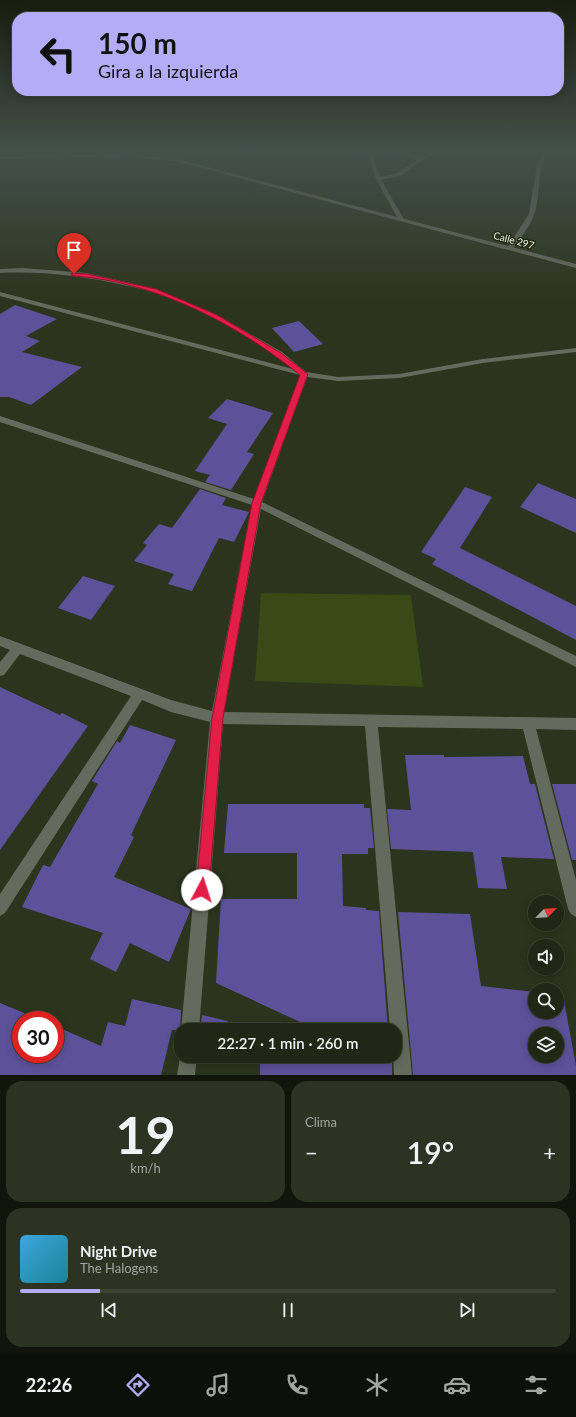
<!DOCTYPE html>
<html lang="es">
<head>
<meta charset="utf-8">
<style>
	:root { --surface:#202715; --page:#2d3322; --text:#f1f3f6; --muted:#a2a5a0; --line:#3d4434; --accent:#b5acf8 }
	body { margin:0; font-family:Lato,sans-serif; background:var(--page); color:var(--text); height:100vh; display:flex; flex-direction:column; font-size:15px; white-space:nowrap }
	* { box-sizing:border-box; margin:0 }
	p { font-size:13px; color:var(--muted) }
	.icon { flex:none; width:22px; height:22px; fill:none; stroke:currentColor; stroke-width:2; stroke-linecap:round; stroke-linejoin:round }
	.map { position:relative; height:1075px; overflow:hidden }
	.details { display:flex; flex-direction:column; gap:6px; padding:6px; background:#12150c; flex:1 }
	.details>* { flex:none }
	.hud { position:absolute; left:12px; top:12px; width:552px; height:84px; border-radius:16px; box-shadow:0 2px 10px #0003,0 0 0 1px var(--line); background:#b5acf8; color:#111; overflow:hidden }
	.needle { width:26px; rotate:66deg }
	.tools { position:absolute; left:528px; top:895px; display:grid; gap:8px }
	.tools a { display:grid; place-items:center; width:36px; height:36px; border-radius:50%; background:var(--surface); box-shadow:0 2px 10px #0003,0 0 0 1px var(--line); font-size:20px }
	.speed { position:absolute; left:12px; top:1011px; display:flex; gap:8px; font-size:20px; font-weight:700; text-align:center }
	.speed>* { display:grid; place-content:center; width:52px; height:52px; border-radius:50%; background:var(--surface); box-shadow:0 2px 10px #0003,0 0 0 1px var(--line); line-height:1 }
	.speed .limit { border:6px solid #d22; background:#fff; color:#111 }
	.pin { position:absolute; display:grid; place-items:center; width:34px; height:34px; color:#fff; margin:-41px -17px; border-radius:50% 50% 50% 0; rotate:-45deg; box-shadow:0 0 4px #0007 }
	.pin .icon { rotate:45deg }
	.me { position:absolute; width:44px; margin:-22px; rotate:5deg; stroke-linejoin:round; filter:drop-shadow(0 0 3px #0008) }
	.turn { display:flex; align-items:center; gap:14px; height:84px; padding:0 20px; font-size:18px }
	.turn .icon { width:52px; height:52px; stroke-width:2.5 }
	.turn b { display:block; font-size:28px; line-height:34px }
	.big { font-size:30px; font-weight:600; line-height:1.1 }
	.details .card { flex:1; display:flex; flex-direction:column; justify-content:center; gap:6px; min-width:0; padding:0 14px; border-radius:16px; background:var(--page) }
	.details .dial { align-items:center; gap:0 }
	.dial b { font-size:52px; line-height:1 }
	.song { display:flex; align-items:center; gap:12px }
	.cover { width:48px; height:48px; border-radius:6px; background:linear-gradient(135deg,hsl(200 70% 55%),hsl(190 70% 35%)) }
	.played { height:4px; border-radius:2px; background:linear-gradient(90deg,var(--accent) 15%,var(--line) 15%) }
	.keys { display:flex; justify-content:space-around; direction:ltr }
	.heat { display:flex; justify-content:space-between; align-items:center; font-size:22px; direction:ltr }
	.details .tiles { flex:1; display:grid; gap:6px; grid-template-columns:1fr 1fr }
	.card:last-child { grid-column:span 2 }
	.trip { position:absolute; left:174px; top:1023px; width:228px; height:40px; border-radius:16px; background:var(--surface); box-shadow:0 2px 10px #0003,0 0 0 1px var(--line); font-weight:600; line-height:40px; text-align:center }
	.tab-bar { display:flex; height:64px; justify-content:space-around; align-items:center; background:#0d1008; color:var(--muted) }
	.tab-bar .icon { width:28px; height:28px }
	.tab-bar .current { color:var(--accent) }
	.tab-bar b { font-size:18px; color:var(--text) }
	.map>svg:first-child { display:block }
	.green { fill:#394a16 }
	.building { fill:#5d5199; fill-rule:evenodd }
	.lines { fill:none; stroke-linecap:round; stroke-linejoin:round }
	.service { fill:#656a5e; fill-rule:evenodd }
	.minor { fill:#656a5e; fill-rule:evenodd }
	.tertiary { fill:#656a5e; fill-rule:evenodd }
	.route { fill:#e11d48; stroke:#92132f }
	.labels { text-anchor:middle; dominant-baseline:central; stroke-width:3; stroke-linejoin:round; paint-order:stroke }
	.far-street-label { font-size:10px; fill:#eff6e7; stroke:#212a12 }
</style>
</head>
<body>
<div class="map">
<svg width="576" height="1075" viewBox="0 0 576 1075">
	<rect width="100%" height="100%" fill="#2b341c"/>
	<path class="green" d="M 261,593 L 411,595 L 423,687 L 255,681 Z"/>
	<g class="building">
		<path d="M 15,305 L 57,319 L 26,336 L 40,341 L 22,352 L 82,367 L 31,405 L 9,397 L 0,397 L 0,314 Z"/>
		<path d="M 299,321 L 323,344 L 294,352 L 272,328 Z"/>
		<path d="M 227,399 L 273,413 L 247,452 L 254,454 L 231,490 L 205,482 L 210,475 L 195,471 L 227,424 L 208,418 Z"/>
		<path d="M 538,483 L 576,499 L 576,533 L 520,507 Z"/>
		<path d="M 465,487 L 492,497 L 460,548 L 576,606 L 576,640 L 432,564 L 436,559 L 421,552 Z"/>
		<path d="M 200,489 L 226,498 L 222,505 L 249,512 L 234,542 L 219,538 L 192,591 L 168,584 L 174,574 L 134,561 L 147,545 L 143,543 L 159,524 L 172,528 Z"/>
		<path d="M 83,576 L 115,586 L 91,620 L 58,608 Z"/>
		<path d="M 0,687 L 60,715 L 62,713 L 88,726 L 0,850 Z"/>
		<path d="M 130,725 L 176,740 L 131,835 L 134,837 L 114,877 L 191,909 L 169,962 L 130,943 L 116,972 L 90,959 L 103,933 L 22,907 L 43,865 L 50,867 L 98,784 L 92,781 L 117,741 L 120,743 Z"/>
		<path d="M 405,755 L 444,755 L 444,757 L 523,756 L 530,784 L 535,784 L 554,859 L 501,857 L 507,889 L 478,888 L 473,852 L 391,849 L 387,809 L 411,810 Z"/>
		<path d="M 552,784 L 576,784 L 576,860 L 572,860 Z"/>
		<path d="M 228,804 L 364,804 L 364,808 L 370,808 L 374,848 L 368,848 L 368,854 L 342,854 L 343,906 L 366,908 L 366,910 L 379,911 L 388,1030 L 314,1030 L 315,1029 L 216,983 L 221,899 L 297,899 L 297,853 L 224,853 Z"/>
		<path d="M 398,912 L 470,914 L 481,986 L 535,992 L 535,1012 L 557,1012 L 557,994 L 563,995 L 576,1066 L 576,1075 L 413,1075 ZM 535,1034 L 557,1034 L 557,1056 L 535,1056 Z"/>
		<path d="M 132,999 L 181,1010 L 180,1030 L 172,1030 L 161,1075 L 0,1075 L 0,1003 L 41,1020 L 21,1020 L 21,1054 L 55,1054 L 55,1026 L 101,1046 L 108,1022 L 125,1026 Z"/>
		<path d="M 202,1015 L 228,1021 L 227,1030 L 200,1030 Z"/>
		<rect x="260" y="1056" width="132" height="19"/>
	</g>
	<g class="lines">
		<path class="service" d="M 347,152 L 353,152 L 373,157 L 371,158 Z"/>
		<g class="minor">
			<path d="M 367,152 L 371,152 L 380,177 L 398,173 L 417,160 L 393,152 L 421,158 L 432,152 L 437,152 L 418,163 L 402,175 L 381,180 L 404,219 L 403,220 L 398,219 L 376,179 Z"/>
			<path d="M 544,152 L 548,152 C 536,170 541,192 535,212 C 531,226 520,238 512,249 L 508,249 L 507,248 L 529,214 L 537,165 Z"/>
			<path d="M 22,268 L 87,273 L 156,289 L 217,315 L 282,352 L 306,372 L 338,377 L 399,374 L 483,359 L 576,348 L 576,352 L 483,363 L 399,378 L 338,381 L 307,377 L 262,502 L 576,656 L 576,667 L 261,509 L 224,712 L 576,718 L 576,730 L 536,729 L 576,880 L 576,917 L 571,914 L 568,909 L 523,729 L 378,727 L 412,1075 L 394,1075 L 393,1056 L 395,1056 L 395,1030 L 390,1030 L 365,726 L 223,724 L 199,1030 L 181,1030 L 210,722 L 171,712 L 142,700 L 5,913 L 0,916 L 0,894 L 131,696 L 20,654 L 4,675 L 0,676 L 0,662 L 10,650 L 0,646 L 0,636 L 171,700 L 212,711 L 252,505 L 0,422 L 0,416 L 254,499 L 300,375 L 0,296 L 0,292 L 293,369 C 253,337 201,308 153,292 C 143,289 133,287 123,285 C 83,276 42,271 0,273 L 0,269 Z"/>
			<path d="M 181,1052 L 181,1056 L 197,1056 L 195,1075 L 177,1075 Z"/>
		</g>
		<path class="tertiary" d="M 117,154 L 177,159 L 576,264 L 576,268 L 175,161 L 117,156 L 0,159 L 0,157 Z"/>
	</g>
	<linearGradient id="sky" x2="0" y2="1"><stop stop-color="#181d0f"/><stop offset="0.5" stop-color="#44504b"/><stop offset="1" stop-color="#44504b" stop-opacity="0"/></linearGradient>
	<rect width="576" height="302" fill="url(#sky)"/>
	<path class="route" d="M 72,273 L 87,274 L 156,289 L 217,315 L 281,353 L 308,374 L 261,503 L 223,718 L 209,890 L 207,894 L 202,896 L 198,894 L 196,890 L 212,718 L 252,503 L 300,375 C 237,324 157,282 74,276 L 72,276 Z"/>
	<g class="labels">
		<g class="far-street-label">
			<text transform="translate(514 240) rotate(15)">Calle 297</text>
		</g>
	</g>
</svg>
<div class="tools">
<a><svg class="needle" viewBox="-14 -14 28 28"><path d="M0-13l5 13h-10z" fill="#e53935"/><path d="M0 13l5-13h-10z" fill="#a2a5a0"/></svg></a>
<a><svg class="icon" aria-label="sound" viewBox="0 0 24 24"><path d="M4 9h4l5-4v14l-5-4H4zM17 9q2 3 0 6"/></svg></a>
<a><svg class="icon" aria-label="search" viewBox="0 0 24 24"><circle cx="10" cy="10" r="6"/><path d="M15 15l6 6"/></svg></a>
<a><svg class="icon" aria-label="layers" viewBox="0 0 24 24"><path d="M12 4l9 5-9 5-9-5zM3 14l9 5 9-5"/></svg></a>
</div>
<div class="speed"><div class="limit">30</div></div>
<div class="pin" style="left:74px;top:274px;background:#d93025"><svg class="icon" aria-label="arrive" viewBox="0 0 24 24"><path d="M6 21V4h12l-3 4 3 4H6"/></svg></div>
<svg class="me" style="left:202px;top:890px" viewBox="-20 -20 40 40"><circle r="19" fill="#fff"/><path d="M0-13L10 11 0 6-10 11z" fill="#e11d48"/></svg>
<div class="trip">22:27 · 1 min · 260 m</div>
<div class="hud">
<div class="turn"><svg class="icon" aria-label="left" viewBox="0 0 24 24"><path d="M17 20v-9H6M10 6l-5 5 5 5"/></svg><div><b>150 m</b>Gira a la izquierda</div></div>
</div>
</div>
<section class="details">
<div class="tiles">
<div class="card dial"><b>19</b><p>km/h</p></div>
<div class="card"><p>Clima</p>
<div class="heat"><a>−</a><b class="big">19°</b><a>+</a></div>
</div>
<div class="card">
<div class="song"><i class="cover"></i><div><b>Night Drive</b><p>The Halogens</p></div></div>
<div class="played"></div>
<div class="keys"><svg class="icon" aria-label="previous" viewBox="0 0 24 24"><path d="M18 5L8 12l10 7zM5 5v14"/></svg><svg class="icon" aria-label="pause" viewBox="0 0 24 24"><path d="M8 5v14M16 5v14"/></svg><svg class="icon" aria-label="next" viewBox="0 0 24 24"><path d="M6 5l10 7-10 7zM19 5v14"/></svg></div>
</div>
</div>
</section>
<nav class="tab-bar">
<b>22:26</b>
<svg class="icon current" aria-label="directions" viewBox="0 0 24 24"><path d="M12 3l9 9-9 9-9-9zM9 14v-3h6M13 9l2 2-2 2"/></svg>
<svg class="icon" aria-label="music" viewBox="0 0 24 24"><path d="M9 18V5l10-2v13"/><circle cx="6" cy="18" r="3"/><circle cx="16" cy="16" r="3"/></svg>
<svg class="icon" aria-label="phone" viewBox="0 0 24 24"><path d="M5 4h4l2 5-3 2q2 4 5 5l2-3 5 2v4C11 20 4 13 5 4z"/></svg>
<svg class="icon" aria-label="climate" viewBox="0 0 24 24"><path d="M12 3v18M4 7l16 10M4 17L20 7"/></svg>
<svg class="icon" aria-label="car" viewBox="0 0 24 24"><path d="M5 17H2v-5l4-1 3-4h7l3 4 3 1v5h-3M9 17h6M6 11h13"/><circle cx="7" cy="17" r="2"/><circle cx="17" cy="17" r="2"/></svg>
<svg class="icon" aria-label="filters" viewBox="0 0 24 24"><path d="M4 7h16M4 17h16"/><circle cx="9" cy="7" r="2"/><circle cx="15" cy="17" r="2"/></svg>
</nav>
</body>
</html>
